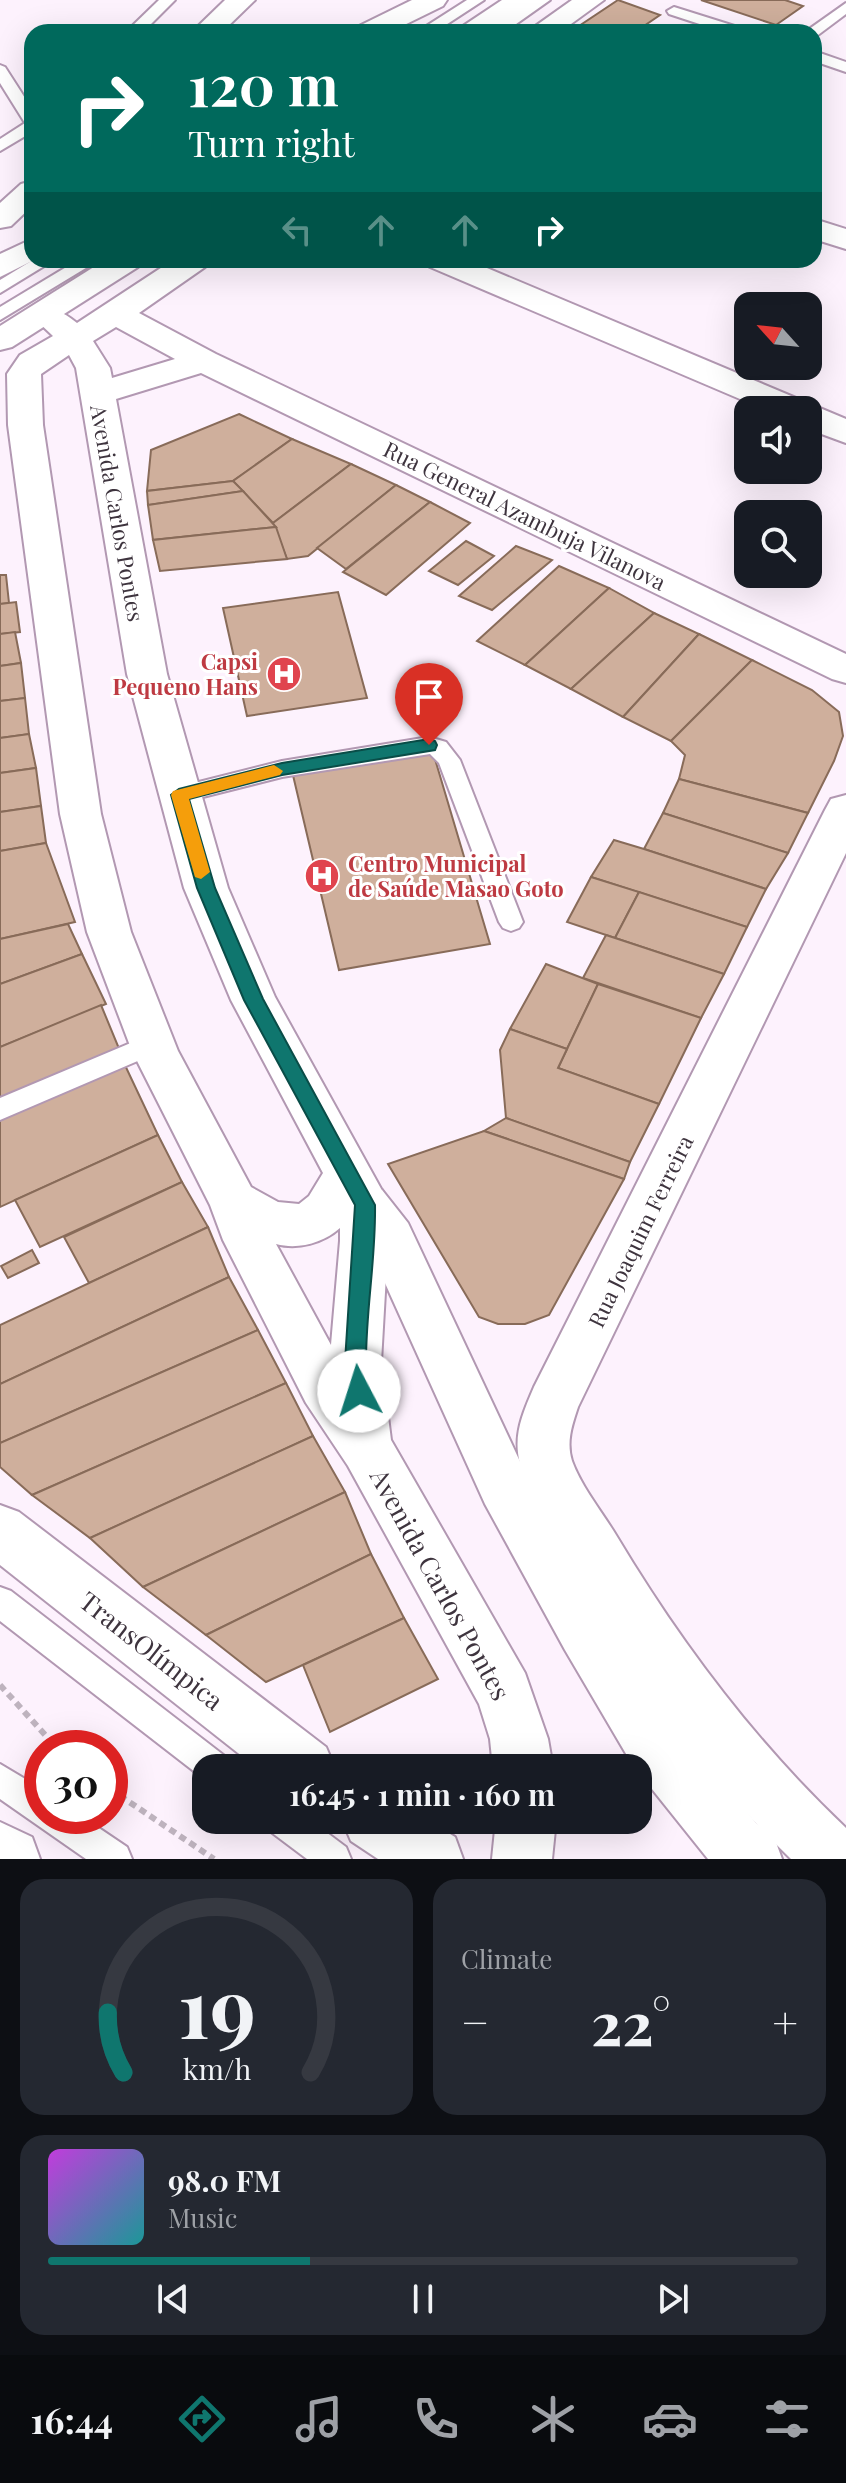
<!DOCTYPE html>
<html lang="en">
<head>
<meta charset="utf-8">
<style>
	:root { --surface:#171b24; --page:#242831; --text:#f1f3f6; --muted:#9ea1a6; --line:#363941; --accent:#0f766e }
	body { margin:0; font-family:"Playfair Display",serif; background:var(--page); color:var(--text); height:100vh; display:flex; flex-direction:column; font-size:30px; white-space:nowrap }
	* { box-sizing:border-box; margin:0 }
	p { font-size:26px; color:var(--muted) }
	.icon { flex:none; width:44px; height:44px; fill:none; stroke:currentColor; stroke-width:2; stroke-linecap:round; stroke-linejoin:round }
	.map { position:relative; height:1859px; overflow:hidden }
	.sheet { display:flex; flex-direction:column; gap:20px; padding:20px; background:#0d0f14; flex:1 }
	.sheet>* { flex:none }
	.guide { position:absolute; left:24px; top:24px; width:798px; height:244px; border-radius:24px; box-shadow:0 8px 32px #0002; background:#00695c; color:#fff; overflow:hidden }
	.needle { width:52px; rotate:297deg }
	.fabs { position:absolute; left:734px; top:292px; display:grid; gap:16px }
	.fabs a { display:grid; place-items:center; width:88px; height:88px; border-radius:16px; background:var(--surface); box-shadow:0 8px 32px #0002; font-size:40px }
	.speed { position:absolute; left:24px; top:1730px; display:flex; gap:16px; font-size:40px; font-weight:700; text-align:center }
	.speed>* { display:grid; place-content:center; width:104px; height:104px; border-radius:50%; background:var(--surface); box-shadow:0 8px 32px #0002; line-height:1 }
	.speed .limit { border:12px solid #d22; background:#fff; color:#111 }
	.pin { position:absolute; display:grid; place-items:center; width:68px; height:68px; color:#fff; margin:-82px -34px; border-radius:50% 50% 50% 0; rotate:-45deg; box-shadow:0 0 8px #0007 }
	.pin .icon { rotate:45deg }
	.me { position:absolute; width:88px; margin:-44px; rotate:355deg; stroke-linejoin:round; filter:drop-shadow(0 0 6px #0008) }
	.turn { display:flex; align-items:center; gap:28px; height:168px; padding:0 32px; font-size:36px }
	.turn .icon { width:104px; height:104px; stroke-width:2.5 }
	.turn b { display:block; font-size:56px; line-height:68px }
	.lanes { display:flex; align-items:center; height:76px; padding:0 32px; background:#0003; justify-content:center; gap:40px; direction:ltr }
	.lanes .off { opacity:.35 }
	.big { font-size:60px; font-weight:700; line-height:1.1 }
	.sheet .tile { flex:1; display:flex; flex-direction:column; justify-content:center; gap:12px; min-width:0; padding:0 28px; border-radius:24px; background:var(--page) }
	.sheet .dial { align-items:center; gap:0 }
	.dial svg { height:208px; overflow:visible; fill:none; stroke:var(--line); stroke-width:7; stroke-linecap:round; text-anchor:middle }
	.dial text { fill:var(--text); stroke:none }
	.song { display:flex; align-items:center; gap:24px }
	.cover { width:96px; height:96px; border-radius:12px; background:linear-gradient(135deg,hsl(290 70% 55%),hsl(180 70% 35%)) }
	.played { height:8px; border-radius:4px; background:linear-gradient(90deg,var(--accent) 35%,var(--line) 35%) }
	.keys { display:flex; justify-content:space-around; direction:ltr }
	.heat { display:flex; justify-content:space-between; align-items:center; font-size:44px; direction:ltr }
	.sheet .tiles { flex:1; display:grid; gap:20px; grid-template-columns:1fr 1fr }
	.tile:last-child { grid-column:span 2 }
	.trip { position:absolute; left:192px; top:1754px; width:460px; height:80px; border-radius:24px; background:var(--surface); box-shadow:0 8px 32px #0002; font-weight:700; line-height:80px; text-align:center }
	.tab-bar { display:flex; height:128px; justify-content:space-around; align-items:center; background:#090b0e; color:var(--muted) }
	.tab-bar .icon { width:56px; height:56px }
	.tab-bar .on { color:var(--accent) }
	.tab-bar b { font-size:36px; color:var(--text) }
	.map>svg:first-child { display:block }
	.building { fill:#cfaf9c; stroke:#886b59; stroke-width:2 }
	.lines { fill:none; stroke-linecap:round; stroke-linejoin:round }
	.service-casing { stroke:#b298b2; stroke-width:4 }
	.minor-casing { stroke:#b298b2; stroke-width:4 }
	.secondary-casing { stroke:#b298b2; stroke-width:4 }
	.primary-casing { stroke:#b298b2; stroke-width:4 }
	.motorway-casing { stroke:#b298b2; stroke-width:4 }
	.path { stroke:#beb3be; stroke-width:6; stroke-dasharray:7 5; stroke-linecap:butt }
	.service { fill:#fff; fill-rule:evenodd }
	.minor { fill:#fff; fill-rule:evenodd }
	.secondary { fill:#fff; fill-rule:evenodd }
	.primary { fill:#fff; fill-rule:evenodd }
	.motorway { fill:#fff; fill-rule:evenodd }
	.route { fill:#0f766e; stroke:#0a4d48; stroke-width:2 }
	.slow { fill:#f59e0b }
	.labels { text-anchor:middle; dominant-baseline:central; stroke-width:6; stroke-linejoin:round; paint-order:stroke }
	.street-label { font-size:22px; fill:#3e343e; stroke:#fff }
	.health-label { font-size:22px; font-weight:bold; fill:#be3a42; stroke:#fff; text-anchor:end }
	.near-street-label { font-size:26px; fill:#3e343e; stroke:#fff }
</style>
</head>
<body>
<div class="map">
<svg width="846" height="1859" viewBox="0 0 846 1859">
	<rect width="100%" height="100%" fill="#fdf2fd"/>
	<g class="building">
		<path d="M 618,0 L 660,15 L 635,32 L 570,32 Z"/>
		<path d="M 701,0 L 785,0 L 803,6 L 776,25 Z"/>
		<path d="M 239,414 L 292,439 L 233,481 L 147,491 L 151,450 Z"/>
		<path d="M 292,439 L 351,464 L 273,523 L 233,481 Z"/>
		<path d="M 351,464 L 396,485 L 308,556 L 287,559 L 273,523 Z"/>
		<path d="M 233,481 L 243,491 L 148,505 L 147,491 Z"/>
		<path d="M 396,485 L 430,502 L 346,569 L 317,548 Z"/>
		<path d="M 243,491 L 276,527 L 153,540 L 148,505 Z"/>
		<path d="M 430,502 L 470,523 L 386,595 L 343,572 Z"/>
		<path d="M 276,527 L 287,559 L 160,571 L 153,540 Z"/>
		<path d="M 466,541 L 494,556 L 458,585 L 429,571 Z"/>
		<path d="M 516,546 L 552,560 L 492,610 L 459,596 Z"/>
		<path d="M 559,566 L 609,588 L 525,665 L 477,641 Z"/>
		<path d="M 0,575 L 6,575 L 9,603 L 0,604 Z"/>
		<path d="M 609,588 L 654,613 L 571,689 L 525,665 Z"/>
		<path d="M 338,592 L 367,698 L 247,716 L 223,608 Z"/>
		<path d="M 16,602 L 20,632 L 0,634 L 0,604 Z"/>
		<path d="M 654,613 L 699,634 L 623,717 L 571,689 Z"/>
		<path d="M 15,632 L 21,663 L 0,666 L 0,634 Z"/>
		<path d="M 699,634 L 752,660 L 671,741 L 623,717 Z"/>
		<path d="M 752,660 L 812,690 L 839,712 L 843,736 L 834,761 L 808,813 L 679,779 L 685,755 L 671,741 Z"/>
		<path d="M 21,663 L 25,698 L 0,701 L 0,666 Z"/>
		<path d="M 25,698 L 29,734 L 0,738 L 0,701 Z"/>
		<path d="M 29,734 L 36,768 L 0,773 L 0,738 Z"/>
		<path d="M 432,749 L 490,944 L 339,970 L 292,771 Z"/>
		<path d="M 36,768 L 41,806 L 0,812 L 0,773 Z"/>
		<path d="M 679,779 L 808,813 L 788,853 L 663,813 Z"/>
		<path d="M 41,806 L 46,843 L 0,851 L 0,812 Z"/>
		<path d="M 663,813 L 788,853 L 766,889 L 644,849 Z"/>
		<path d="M 614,840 L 644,849 L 766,889 L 747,927 L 591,877 Z"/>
		<path d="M 46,843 L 75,922 L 0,939 L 0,851 Z"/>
		<path d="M 591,877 L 639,892 L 615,938 L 567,922 Z"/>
		<path d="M 639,892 L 747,927 L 724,974 L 615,938 Z"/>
		<path d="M 68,924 L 82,954 L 0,984 L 0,939 Z"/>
		<path d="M 606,935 L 724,974 L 701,1018 L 583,978 Z"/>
		<path d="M 82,954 L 106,1004 L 0,1047 L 0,984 Z"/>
		<path d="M 546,964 L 598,984 L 567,1049 L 510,1029 Z"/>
		<path d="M 598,984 L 701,1018 L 659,1104 L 558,1068 Z"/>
		<path d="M 101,1005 L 120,1051 L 0,1104 L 0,1047 Z"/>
		<path d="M 510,1029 L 567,1049 L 558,1068 L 659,1104 L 630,1162 L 506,1118 L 500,1050 Z"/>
		<path d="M 123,1061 L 158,1135 L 0,1207 L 0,1112 Z"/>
		<path d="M 506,1118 L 630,1162 L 624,1179 L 484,1131 Z"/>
		<path d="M 484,1131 L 624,1179 L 549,1315 L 525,1324 L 498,1324 L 479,1317 L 388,1164 Z"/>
		<path d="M 158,1135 L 182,1182 L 40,1247 L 15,1200 Z"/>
		<path d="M 182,1182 L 208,1227 L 89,1283 L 64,1237 Z"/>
		<path d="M 208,1227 L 229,1277 L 0,1384 L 0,1325 Z"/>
		<path d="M 32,1250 L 39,1263 L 8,1278 L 1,1266 Z"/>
		<path d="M 229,1277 L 258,1330 L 0,1443 L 0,1384 Z"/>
		<path d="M 258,1330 L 286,1383 L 32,1495 L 0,1467 L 0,1443 Z"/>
		<path d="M 286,1383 L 313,1436 L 90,1538 L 32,1495 Z"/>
		<path d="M 313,1436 L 345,1492 L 143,1587 L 90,1538 Z"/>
		<path d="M 345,1492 L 371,1554 L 206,1635 L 143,1587 Z"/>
		<path d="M 371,1554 L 404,1618 L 266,1682 L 206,1635 Z"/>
		<path d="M 404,1618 L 438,1679 L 330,1732 L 303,1665 Z"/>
	</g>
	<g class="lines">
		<g class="service-casing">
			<g id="service">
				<path d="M 159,0 L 175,0 L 143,32 L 126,32 Z"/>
				<path d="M 467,0 L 484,0 L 435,32 L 417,32 Z"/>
				<path d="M 502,0 L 519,0 L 472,32 L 454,32 Z"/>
				<path d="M 846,3 L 846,14 L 818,35 L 805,32 Z"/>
				<path d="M 674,7 L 744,29 L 747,32 L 724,32 L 669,14 L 667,11 Z"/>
				<path d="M 814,51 L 846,62 L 846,72 L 814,61 Z"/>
				<path d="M 0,65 L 5,67 L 32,109 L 32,132 L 0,151 L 0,139 L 25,123 L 0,83 Z"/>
				<path d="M 33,260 L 54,260 L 0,293 L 0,280 Z"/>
				<path d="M 78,260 L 99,260 L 0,320 L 0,307 Z"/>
				<path d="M 429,737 L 446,742 L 460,760 L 523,922 L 519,928 L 511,931 L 503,928 L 499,922 L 439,763 L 430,754 L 282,777 L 179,803 L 171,801 L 168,795 L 171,789 L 179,787 L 282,761 Z"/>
				<path d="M 152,1034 L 161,1037 L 165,1044 L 161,1051 L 0,1120 L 0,1098 Z"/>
				<path d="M 0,1587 L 11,1591 L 226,1757 L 231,1768 L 206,1768 L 206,1780 L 204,1779 L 0,1621 Z"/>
				<path d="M 0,1764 L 42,1789 L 42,1816 L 81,1816 L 127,1847 L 132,1859 L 86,1859 L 0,1799 Z"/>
				<path d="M 267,1820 L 310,1820 L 346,1847 L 351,1859 L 307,1859 L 271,1832 Z"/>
			</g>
		</g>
		<g class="minor-casing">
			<g id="minor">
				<path d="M 572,0 L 604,0 L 560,32 L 527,32 Z"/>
				<path d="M 814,219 L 846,229 L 846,249 L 814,239 Z"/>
				<path d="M 173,260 L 210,260 L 205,267 L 139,313 L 216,354 L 846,654 L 846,683 L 832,679 L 201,373 L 116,399 L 167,674 L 228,888 L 275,997 L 390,1205 L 381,1362 L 391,1440 L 525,1673 L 548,1739 L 553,1768 L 493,1768 L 490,1739 L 479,1704 L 348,1466 L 306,1403 L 223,1240 L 210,1205 L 132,1051 L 87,932 L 60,814 L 8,425 L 7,374 L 20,355 L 53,336 L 35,319 L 39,312 C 56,308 64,313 77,323 ZM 116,327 L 175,359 L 112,378 L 110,368 L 93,341 ZM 69,355 L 76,368 L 127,674 L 184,888 L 231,1000 L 323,1173 L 309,1196 L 299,1204 L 278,1202 L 251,1187 L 178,1051 L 131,932 L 101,814 L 43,425 L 41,374 ZM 340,1228 L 340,1241 L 331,1345 L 276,1244 C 298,1250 323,1243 340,1228 Z"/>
				<path d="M 425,260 L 468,260 L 846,419 L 846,443 L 808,429 L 808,410 L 766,410 L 430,267 Z"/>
				<path d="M 846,795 L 846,853 L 578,1407 C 572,1425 566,1442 572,1461 C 581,1486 602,1512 616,1535 C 680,1642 755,1742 846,1828 L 846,1859 L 791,1859 C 680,1751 600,1619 527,1484 C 510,1445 518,1424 534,1387 L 825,810 L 831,799 Z"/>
				<path d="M 496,1820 L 556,1820 L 552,1859 L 492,1859 Z"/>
			</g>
		</g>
		<g class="secondary-casing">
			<g id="secondary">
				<path d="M 225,0 L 255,0 L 222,32 L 192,32 Z"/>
				<path d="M 32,181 L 32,206 L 11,226 L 0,228 L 0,203 L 21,184 Z"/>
			</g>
		</g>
		<g class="primary-casing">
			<g id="primary">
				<path d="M 412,0 L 447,0 L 443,6 L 390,32 L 355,32 L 359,26 Z"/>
				<path d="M 517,0 L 550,0 L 505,32 L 472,32 L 476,26 Z"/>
				<path d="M 32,239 L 34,260 L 0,277 L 0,254 Z"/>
				<path d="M 105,260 L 143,260 L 138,267 L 12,347 L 0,350 L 0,326 Z"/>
			</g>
		</g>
		<g class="motorway-casing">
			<g id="motorway">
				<path d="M 365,1184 L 382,1190 L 408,1223 L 523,1468 L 605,1610 L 674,1722 L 756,1823 L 774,1837 L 782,1859 L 708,1859 L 632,1764 L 565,1650 L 485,1504 L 371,1252 L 340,1205 L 348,1190 Z"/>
				<path d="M 0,1505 L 19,1512 L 326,1747 L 335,1768 L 257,1768 L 0,1565 Z"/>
				<path d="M 342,1820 L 427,1820 L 455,1837 L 463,1859 L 378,1859 L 351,1841 Z"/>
				<path d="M 0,1822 L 32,1837 L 40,1859 L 0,1859 Z"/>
			</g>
		</g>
		<g class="path">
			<path d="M 0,1685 L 57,1748"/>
			<path d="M 110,1789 L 214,1859"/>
		</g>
		<use href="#service" class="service"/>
		<use href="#minor" class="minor"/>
		<use href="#secondary" class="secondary"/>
		<use href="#primary" class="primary"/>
		<use href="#motorway" class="motorway"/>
	</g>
	<path class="route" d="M 429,739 L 435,741 L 437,745 L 435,750 L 282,775 L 189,799 L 215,888 L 263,999 L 375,1205 C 376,1257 366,1309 366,1361 C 366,1374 372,1386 367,1398 L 359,1400 L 352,1398 L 345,1362 L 355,1205 L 244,1000 L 197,888 L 171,795 L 179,789 L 282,763 Z"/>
	<path class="slow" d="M 274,765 L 283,771 L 280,775 L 189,799 L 210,872 L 201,879 L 195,877 L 171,795 L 173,791 Z"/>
	<defs>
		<g id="hospital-disc" transform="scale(1.8)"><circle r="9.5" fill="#e0444e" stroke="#fff"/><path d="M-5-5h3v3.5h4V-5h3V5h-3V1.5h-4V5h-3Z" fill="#fff"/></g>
	</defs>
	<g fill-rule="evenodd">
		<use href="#hospital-disc" x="284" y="674"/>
		<use href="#hospital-disc" x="322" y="876"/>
	</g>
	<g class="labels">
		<g class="street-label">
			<text transform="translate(118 513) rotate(80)">Avenida Carlos Pontes</text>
			<text transform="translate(525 515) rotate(26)">Rua General Azambuja Vilanova</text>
			<text transform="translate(640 1231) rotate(-64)">Rua Joaquim Ferreira</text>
		</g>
		<g class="health-label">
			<text x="258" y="661">Capsi<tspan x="258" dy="25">Pequeno Hans</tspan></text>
			<text x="348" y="863" text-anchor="start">Centro Municipal<tspan x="348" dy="25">de Saúde Masao Goto</tspan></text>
		</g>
		<g class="near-street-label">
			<text transform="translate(441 1584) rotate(61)">Avenida Carlos Pontes</text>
			<text transform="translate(152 1650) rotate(38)">TransOlímpica</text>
		</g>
	</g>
</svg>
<div class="fabs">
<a><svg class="needle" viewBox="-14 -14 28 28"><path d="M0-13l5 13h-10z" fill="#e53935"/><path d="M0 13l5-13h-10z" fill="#9ea1a6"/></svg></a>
<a><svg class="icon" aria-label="sound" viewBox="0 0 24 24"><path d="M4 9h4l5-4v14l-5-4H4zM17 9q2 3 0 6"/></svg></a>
<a><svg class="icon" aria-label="search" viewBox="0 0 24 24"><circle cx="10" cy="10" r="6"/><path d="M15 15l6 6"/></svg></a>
</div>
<div class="speed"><div class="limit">30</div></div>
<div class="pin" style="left:429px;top:745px;background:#d93025"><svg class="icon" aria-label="arrive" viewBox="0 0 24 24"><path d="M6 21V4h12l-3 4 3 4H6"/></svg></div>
<svg class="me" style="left:359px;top:1391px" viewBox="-20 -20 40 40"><circle r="19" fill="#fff"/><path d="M0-13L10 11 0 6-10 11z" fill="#0f766e"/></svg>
<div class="trip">16:45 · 1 min · 160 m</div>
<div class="guide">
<div class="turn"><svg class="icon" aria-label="right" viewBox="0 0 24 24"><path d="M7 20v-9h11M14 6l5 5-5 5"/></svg><div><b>120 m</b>Turn right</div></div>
<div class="lanes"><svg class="icon off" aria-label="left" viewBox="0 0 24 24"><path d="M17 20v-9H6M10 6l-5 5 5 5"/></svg><svg class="icon off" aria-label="ahead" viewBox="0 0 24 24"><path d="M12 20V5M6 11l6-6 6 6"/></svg><svg class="icon off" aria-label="ahead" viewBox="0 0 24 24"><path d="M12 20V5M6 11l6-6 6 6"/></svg><svg class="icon" aria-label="right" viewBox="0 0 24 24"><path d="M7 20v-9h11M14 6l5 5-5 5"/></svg></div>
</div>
</div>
<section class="sheet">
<div class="tiles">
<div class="tile dial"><svg viewBox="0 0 100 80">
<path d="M14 69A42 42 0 1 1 86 69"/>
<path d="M14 69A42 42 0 0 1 8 46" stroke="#0f766e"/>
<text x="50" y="56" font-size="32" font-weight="700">19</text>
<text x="50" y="72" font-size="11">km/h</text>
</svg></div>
<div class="tile"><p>Climate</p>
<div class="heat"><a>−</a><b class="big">22°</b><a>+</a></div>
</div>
<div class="tile">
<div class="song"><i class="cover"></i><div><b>98.0 FM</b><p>Music</p></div></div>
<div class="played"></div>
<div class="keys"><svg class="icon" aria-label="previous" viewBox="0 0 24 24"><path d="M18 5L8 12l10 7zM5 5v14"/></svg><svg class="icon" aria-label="pause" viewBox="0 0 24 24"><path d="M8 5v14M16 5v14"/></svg><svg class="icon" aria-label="next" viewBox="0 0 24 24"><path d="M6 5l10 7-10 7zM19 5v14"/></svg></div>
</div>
</div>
</section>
<nav class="tab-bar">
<b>16:44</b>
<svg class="icon on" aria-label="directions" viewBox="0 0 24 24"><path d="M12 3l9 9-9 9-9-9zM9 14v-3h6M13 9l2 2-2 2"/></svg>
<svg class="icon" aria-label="music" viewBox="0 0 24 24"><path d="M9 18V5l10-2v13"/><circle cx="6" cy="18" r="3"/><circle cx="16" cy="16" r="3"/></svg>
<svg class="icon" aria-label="phone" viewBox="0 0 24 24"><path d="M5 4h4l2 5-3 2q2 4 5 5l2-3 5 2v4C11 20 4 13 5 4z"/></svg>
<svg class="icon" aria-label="climate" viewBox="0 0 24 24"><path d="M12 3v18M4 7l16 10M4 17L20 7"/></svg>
<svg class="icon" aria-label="car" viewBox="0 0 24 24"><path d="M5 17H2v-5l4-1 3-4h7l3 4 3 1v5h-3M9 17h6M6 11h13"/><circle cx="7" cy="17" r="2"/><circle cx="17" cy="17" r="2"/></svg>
<svg class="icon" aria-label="filters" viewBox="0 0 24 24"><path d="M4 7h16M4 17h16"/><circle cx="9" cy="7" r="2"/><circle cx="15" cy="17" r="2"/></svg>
</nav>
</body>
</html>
